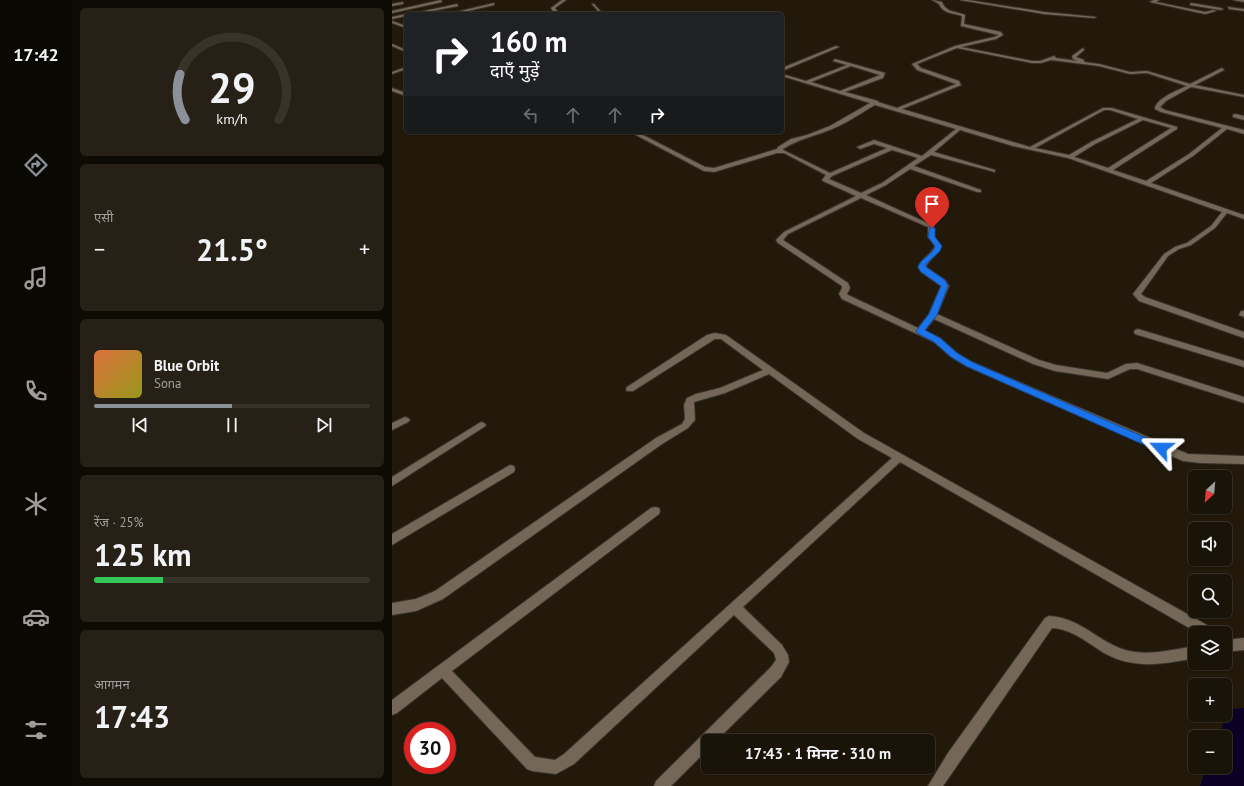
<!DOCTYPE html>
<html lang="hi">
<head>
<meta charset="utf-8">
<style>
	:root { --surface:#1a1308; --page:#272016; --text:#f1f3f6; --muted:#9f9e9c; --line:#383229; --accent:#8c9099 }
	body { margin:0; font-family:"PT Sans","Noto Sans Devanagari",sans-serif; background:var(--page); color:var(--text); height:100vh; display:flex; flex-direction:column; font-size:15px; white-space:nowrap }
	* { box-sizing:border-box; margin:0 }
	p { font-size:13px; color:var(--muted) }
	.icon { flex:none; width:22px; height:22px; fill:none; stroke:currentColor; stroke-width:2; stroke-linecap:round; stroke-linejoin:round }
	.map { position:relative; flex:1; overflow:hidden }
	.drawer { display:flex; flex-direction:column; gap:8px; padding:8px; background:#0e0a04; width:320px }
	.drawer>* { flex:none }
	.banner { position:absolute; left:12px; top:12px; width:380px; height:122px; border-radius:6px; box-shadow:0 1px 3px #0004,0 0 0 1px var(--line); background:#202124; color:#fff; overflow:hidden }
	.needle { width:26px; rotate:206deg }
	.buttons { position:absolute; left:796px; top:470px; display:grid; gap:8px }
	.buttons a { display:grid; place-items:center; width:44px; height:44px; border-radius:6px; background:var(--surface); box-shadow:0 1px 3px #0004,0 0 0 1px var(--line); font-size:20px }
	.speed { position:absolute; left:12px; top:722px; display:flex; gap:8px; font-size:20px; font-weight:700; text-align:center }
	.speed>* { display:grid; place-content:center; width:52px; height:52px; border-radius:50%; background:var(--surface); box-shadow:0 1px 3px #0004,0 0 0 1px var(--line); line-height:1 }
	.speed .limit { border:6px solid #d22; background:#fff; color:#111 }
	.pin { position:absolute; display:grid; place-items:center; width:34px; height:34px; color:#fff; margin:-41px -17px; border-radius:50% 50% 50% 0; rotate:-45deg; box-shadow:0 0 4px #0007 }
	.pin .icon { rotate:45deg }
	.me { position:absolute; width:44px; margin:-22px; rotate:294deg; stroke-linejoin:round; filter:drop-shadow(0 0 3px #0008) }
	.turn { display:flex; align-items:center; gap:14px; height:84px; padding:0 20px; font-size:18px }
	.turn .icon { width:52px; height:52px; stroke-width:2.5 }
	.turn b { display:block; font-size:28px; line-height:34px }
	.lanes { display:flex; align-items:center; height:38px; padding:0 20px; background:#0003; justify-content:center; gap:20px; direction:ltr }
	.lanes .off { opacity:.35 }
	.big { font-size:30px; font-weight:700; line-height:1.1 }
	.drawer .card { flex:1; display:flex; flex-direction:column; justify-content:center; gap:6px; min-width:0; padding:0 14px; border-radius:6px; background:var(--page) }
	.drawer .dial { align-items:center; gap:0 }
	.dial svg { height:104px; overflow:visible; fill:none; stroke:var(--line); stroke-width:7; stroke-linecap:round; text-anchor:middle }
	.dial text { fill:var(--text); stroke:none }
	.song { display:flex; align-items:center; gap:12px }
	.cover { width:48px; height:48px; border-radius:6px; background:linear-gradient(135deg,hsl(20 70% 55%),hsl(60 70% 35%)) }
	.played { height:4px; border-radius:2px; background:linear-gradient(90deg,var(--accent) 50%,var(--line) 50%) }
	.keys { display:flex; justify-content:space-around; direction:ltr }
	.heat { display:flex; justify-content:space-between; align-items:center; font-size:22px; direction:ltr }
	.charge { height:6px; border-radius:3px; background:linear-gradient(90deg,#34c759 25%,var(--line) 0) }
	.trip { position:absolute; left:309px; top:734px; width:234px; height:40px; border-radius:6px; background:var(--surface); box-shadow:0 1px 3px #0004,0 0 0 1px var(--line); font-weight:700; line-height:40px; text-align:center }
	main { display:flex; flex:1; min-height:0 }
	.dock { display:flex; flex-direction:column; width:72px; justify-content:space-around; align-items:center; background:#0a0803; color:var(--muted) }
	.dock .icon { width:28px; height:28px }
	.dock .active { color:var(--accent) }
	.dock b { font-size:18px; color:var(--text) }
	.map>svg:first-child { display:block }
	.water { fill:#0c0026 }
	.lines { fill:none; stroke-linecap:round; stroke-linejoin:round }
	.street-casing { stroke:#3a322d; stroke-width:2 }
	.street { fill:#746758; fill-rule:evenodd }
	.route { fill:#1a73e8; stroke:#114b97 }
</style>
</head>
<body>
<main>
<nav class="dock">
<b>17:42</b>
<svg class="icon active" aria-label="directions" viewBox="0 0 24 24"><path d="M12 3l9 9-9 9-9-9zM9 14v-3h6M13 9l2 2-2 2"/></svg>
<svg class="icon" aria-label="music" viewBox="0 0 24 24"><path d="M9 18V5l10-2v13"/><circle cx="6" cy="18" r="3"/><circle cx="16" cy="16" r="3"/></svg>
<svg class="icon" aria-label="phone" viewBox="0 0 24 24"><path d="M5 4h4l2 5-3 2q2 4 5 5l2-3 5 2v4C11 20 4 13 5 4z"/></svg>
<svg class="icon" aria-label="climate" viewBox="0 0 24 24"><path d="M12 3v18M4 7l16 10M4 17L20 7"/></svg>
<svg class="icon" aria-label="car" viewBox="0 0 24 24"><path d="M5 17H2v-5l4-1 3-4h7l3 4 3 1v5h-3M9 17h6M6 11h13"/><circle cx="7" cy="17" r="2"/><circle cx="17" cy="17" r="2"/></svg>
<svg class="icon" aria-label="filters" viewBox="0 0 24 24"><path d="M4 7h16M4 17h16"/><circle cx="9" cy="7" r="2"/><circle cx="15" cy="17" r="2"/></svg>
</nav>
<section class="drawer">
<div class="card dial"><svg viewBox="0 0 100 80">
<path d="M14 69A42 42 0 1 1 86 69"/>
<path d="M14 69A42 42 0 0 1 10 34" stroke="#8c9099"/>
<text x="50" y="56" font-size="32" font-weight="700">29</text>
<text x="50" y="72" font-size="11">km/h</text>
</svg></div>
<div class="card"><p>एसी</p>
<div class="heat"><a>−</a><b class="big">21.5°</b><a>+</a></div>
</div>
<div class="card">
<div class="song"><i class="cover"></i><div><b>Blue Orbit</b><p>Sona</p></div></div>
<div class="played"></div>
<div class="keys"><svg class="icon" aria-label="previous" viewBox="0 0 24 24"><path d="M18 5L8 12l10 7zM5 5v14"/></svg><svg class="icon" aria-label="pause" viewBox="0 0 24 24"><path d="M8 5v14M16 5v14"/></svg><svg class="icon" aria-label="next" viewBox="0 0 24 24"><path d="M6 5l10 7-10 7zM19 5v14"/></svg></div>
</div>
<div class="card"><p>रेंज · 25%</p><b class="big">125 km</b><div class="charge"></div></div>
<div class="card"><p>आगमन</p><b class="big">17:43</b></div>
</section>
<div class="map">
<svg width="852" height="786" viewBox="0 0 852 786">
	<rect width="100%" height="100%" fill="#23190b"/>
	<path class="water" d="M 852,708 L 852,786 L 808,786 L 815,767 L 833,767 L 833,737 L 826,737 L 837,709 Z"/>
	<g class="lines">
		<g class="street-casing">
			<g id="street">
				<path d="M 49,0 L 50,2 L 0,13 L 0,11 Z"/>
				<path d="M 170,0 L 174,0 L 163,8 L 167,14 L 163,14 L 159,8 Z"/>
				<path d="M 540,0 L 550,2 C 554,13 564,11 573,15 L 572,24 L 609,32 L 611,35 L 604,39 L 569,47 L 640,61 L 648,61 L 662,56 L 664,58 L 685,61 L 681,59 L 680,56 L 691,48 L 692,50 L 684,57 L 692,60 L 692,62 L 707,64 L 738,72 L 755,71 L 798,84 L 830,68 L 832,70 L 803,85 L 852,95 L 852,97 L 799,87 L 774,101 L 768,107 L 773,110 L 852,130 L 852,134 L 835,129 L 801,156 L 759,183 L 852,215 L 852,219 L 835,213 L 823,228 L 799,245 L 787,249 L 776,256 L 749,294 L 753,297 L 852,332 L 852,338 L 747,301 L 741,294 L 772,254 L 783,247 L 795,243 L 819,226 L 830,212 L 676,158 L 621,146 L 568,130 L 542,152 L 603,170 L 603,172 L 539,155 L 522,166 L 589,190 L 589,192 L 585,192 L 518,169 L 494,185 L 474,195 L 542,226 L 542,237 L 549,246 C 546,255 537,259 534,267 L 553,280 L 557,286 L 545,314 L 647,360 L 664,365 L 715,373 L 734,364 L 745,363 L 852,397 L 852,403 L 745,369 L 738,369 L 716,379 L 663,371 L 641,364 L 542,319 L 532,331 L 548,338 L 565,353 L 580,362 L 796,454 L 852,456 L 852,464 L 809,463 L 791,461 L 574,366 L 559,357 L 542,342 L 450,299 L 447,294 L 450,288 L 450,286 L 386,243 L 384,240 L 392,232 L 464,196 L 431,181 L 430,180 L 434,175 L 392,153 L 385,153 L 322,172 L 312,171 L 244,135 L 243,132 L 249,132 L 249,134 L 313,167 L 322,168 L 385,149 L 386,147 L 399,139 L 415,135 L 438,126 L 478,103 L 390,76 L 390,74 L 414,81 L 455,65 L 441,61 L 443,59 L 493,73 L 491,78 L 453,92 L 486,101 L 486,102 L 505,108 L 564,84 L 525,70 L 520,64 L 563,46 L 602,37 L 607,35 L 569,26 L 570,16 C 562,13 551,14 547,4 ZM 565,48 L 640,63 L 649,63 L 659,60 L 707,66 L 738,74 L 755,73 L 795,86 C 786,90 763,99 763,109 L 769,112 L 830,128 L 797,154 L 754,181 L 721,170 L 785,129 L 785,127 L 720,108 L 711,108 L 638,147 L 510,109 L 569,85 L 567,81 L 529,68 L 525,64 ZM 459,66 L 488,75 L 448,91 L 419,82 ZM 483,105 L 564,129 L 530,156 L 482,140 L 465,147 L 468,149 L 482,144 L 495,148 L 438,173 L 391,150 L 391,149 C 406,139 423,136 440,129 C 455,123 469,113 483,105 ZM 712,110 L 718,110 L 746,119 L 699,142 L 677,155 L 643,148 ZM 751,120 L 779,128 L 716,168 L 682,157 L 703,144 ZM 500,150 L 526,158 L 490,183 L 469,193 L 437,179 L 440,176 ZM 469,198 L 536,227 L 536,237 L 543,246 C 539,255 530,258 526,267 L 529,272 L 549,286 L 537,314 L 526,328 L 456,295 L 455,294 L 458,288 L 456,283 L 391,240 L 396,234 Z"/>
				<path d="M 568,0 L 576,0 L 652,12 L 704,17 L 702,18 L 652,14 Z"/>
				<path d="M 762,0 L 767,0 L 764,2 L 813,12 L 822,10 L 824,11 L 813,14 L 758,2 Z"/>
				<path d="M 841,0 L 852,0 L 852,2 Z"/>
				<path d="M 11,2 L 11,4 L 0,6 L 0,4 Z"/>
				<path d="M 102,3 L 102,5 L 63,14 L 56,14 Z"/>
				<path d="M 799,3 L 829,8 L 831,9 L 829,10 L 798,5 Z"/>
				<path d="M 65,4 L 66,6 L 25,14 L 18,14 Z"/>
				<path d="M 200,4 L 202,4 L 210,13 L 205,14 L 207,12 Z"/>
				<path d="M 836,7 L 852,9 L 852,11 L 837,9 Z"/>
				<path d="M 14,14 L 14,16 L 0,19 L 0,17 Z"/>
				<path d="M 0,21 L 14,26 L 14,28 L 0,23 Z"/>
				<path d="M 0,44 L 14,50 L 14,52 L 0,46 Z"/>
				<path d="M 444,46 L 447,47 L 390,71 L 390,68 Z"/>
				<path d="M 14,67 L 14,69 L 0,74 L 0,72 Z"/>
				<path d="M 0,88 L 14,93 L 14,96 L 0,91 Z"/>
				<path d="M 843,114 L 852,116 L 852,120 L 841,117 L 841,115 Z"/>
				<path d="M 849,311 L 852,311 L 852,317 L 847,315 Z"/>
				<path d="M 746,329 L 852,361 L 852,367 L 743,334 L 742,332 L 743,330 Z"/>
				<path d="M 323,333 L 334,335 L 472,433 L 822,629 L 824,633 L 806,633 L 508,462 L 351,607 L 390,645 L 396,655 L 397,662 L 389,677 L 324,741 L 316,741 L 316,749 L 279,786 L 262,786 L 264,781 L 379,667 L 384,660 L 382,653 L 342,615 L 182,764 L 164,774 L 140,771 L 135,769 L 50,678 L 5,713 L 0,715 L 0,700 L 259,508 L 263,507 L 267,508 L 268,511 L 267,514 L 60,671 L 143,757 L 163,760 L 172,754 L 500,458 L 466,439 L 377,374 L 333,393 L 302,402 L 303,420 L 301,422 L 296,428 L 270,444 L 51,599 L 24,611 L 0,615 L 0,603 L 24,599 L 43,591 L 264,438 L 290,424 L 293,419 L 292,405 L 295,398 L 304,394 L 328,388 L 371,370 L 329,339 L 323,339 L 241,391 L 235,391 L 234,389 L 235,387 L 315,335 Z"/>
				<path d="M 13,417 L 16,418 L 18,420 L 16,422 L 0,430 L 0,423 Z"/>
				<path d="M 89,422 L 92,423 L 94,425 L 92,427 L 0,486 L 0,477 Z"/>
				<path d="M 118,465 L 122,466 L 123,469 L 122,472 L 0,545 L 0,534 Z"/>
				<path d="M 657,616 C 688,618 703,639 730,649 C 753,657 779,650 803,646 L 803,658 C 772,664 742,670 712,653 C 696,643 680,629 660,628 L 551,786 L 536,786 L 556,753 L 653,618 Z"/>
				<path d="M 852,638 L 852,650 L 833,652 L 833,640 Z"/>
			</g>
		</g>
		<use href="#street" class="street"/>
	</g>
	<path class="route" d="M 538,226 L 543,228 L 543,237 L 550,246 L 548,251 L 534,264 L 534,267 L 553,280 L 556,286 L 545,315 L 533,330 L 548,338 L 565,353 L 580,362 L 773,446 L 774,448 L 773,451 L 766,451 L 574,366 L 559,357 L 542,342 L 525,333 L 524,331 L 537,314 L 549,286 L 529,272 L 526,267 C 529,258 541,255 543,246 L 536,237 Z"/>
</svg>
<div class="buttons">
<a><svg class="needle" viewBox="-14 -14 28 28"><path d="M0-13l5 13h-10z" fill="#e53935"/><path d="M0 13l5-13h-10z" fill="#9f9e9c"/></svg></a>
<a><svg class="icon" aria-label="sound" viewBox="0 0 24 24"><path d="M4 9h4l5-4v14l-5-4H4zM17 9q2 3 0 6"/></svg></a>
<a><svg class="icon" aria-label="search" viewBox="0 0 24 24"><circle cx="10" cy="10" r="6"/><path d="M15 15l6 6"/></svg></a>
<a><svg class="icon" aria-label="layers" viewBox="0 0 24 24"><path d="M12 4l9 5-9 5-9-5zM3 14l9 5 9-5"/></svg></a>
<a>+</a>
<a>−</a>
</div>
<div class="speed"><div class="limit">30</div></div>
<div class="pin" style="left:540px;top:228px;background:#d93025"><svg class="icon" aria-label="arrive" viewBox="0 0 24 24"><path d="M6 21V4h12l-3 4 3 4H6"/></svg></div>
<svg class="me" style="left:769px;top:448px" viewBox="-20 -20 40 40"><path d="M0-17L14 15 0 8-14 15z" fill="#1a73e8" stroke="#fff" stroke-width="4"/></svg>
<div class="trip">17:43 · 1 मिनट · 310 m</div>
<div class="banner">
<div class="turn"><svg class="icon" aria-label="right" viewBox="0 0 24 24"><path d="M7 20v-9h11M14 6l5 5-5 5"/></svg><div><b>160 m</b>दाएँ मुड़ें</div></div>
<div class="lanes"><svg class="icon off" aria-label="left" viewBox="0 0 24 24"><path d="M17 20v-9H6M10 6l-5 5 5 5"/></svg><svg class="icon off" aria-label="ahead" viewBox="0 0 24 24"><path d="M12 20V5M6 11l6-6 6 6"/></svg><svg class="icon off" aria-label="ahead" viewBox="0 0 24 24"><path d="M12 20V5M6 11l6-6 6 6"/></svg><svg class="icon" aria-label="right" viewBox="0 0 24 24"><path d="M7 20v-9h11M14 6l5 5-5 5"/></svg></div>
</div>
</div>
</main>
</body>
</html>
